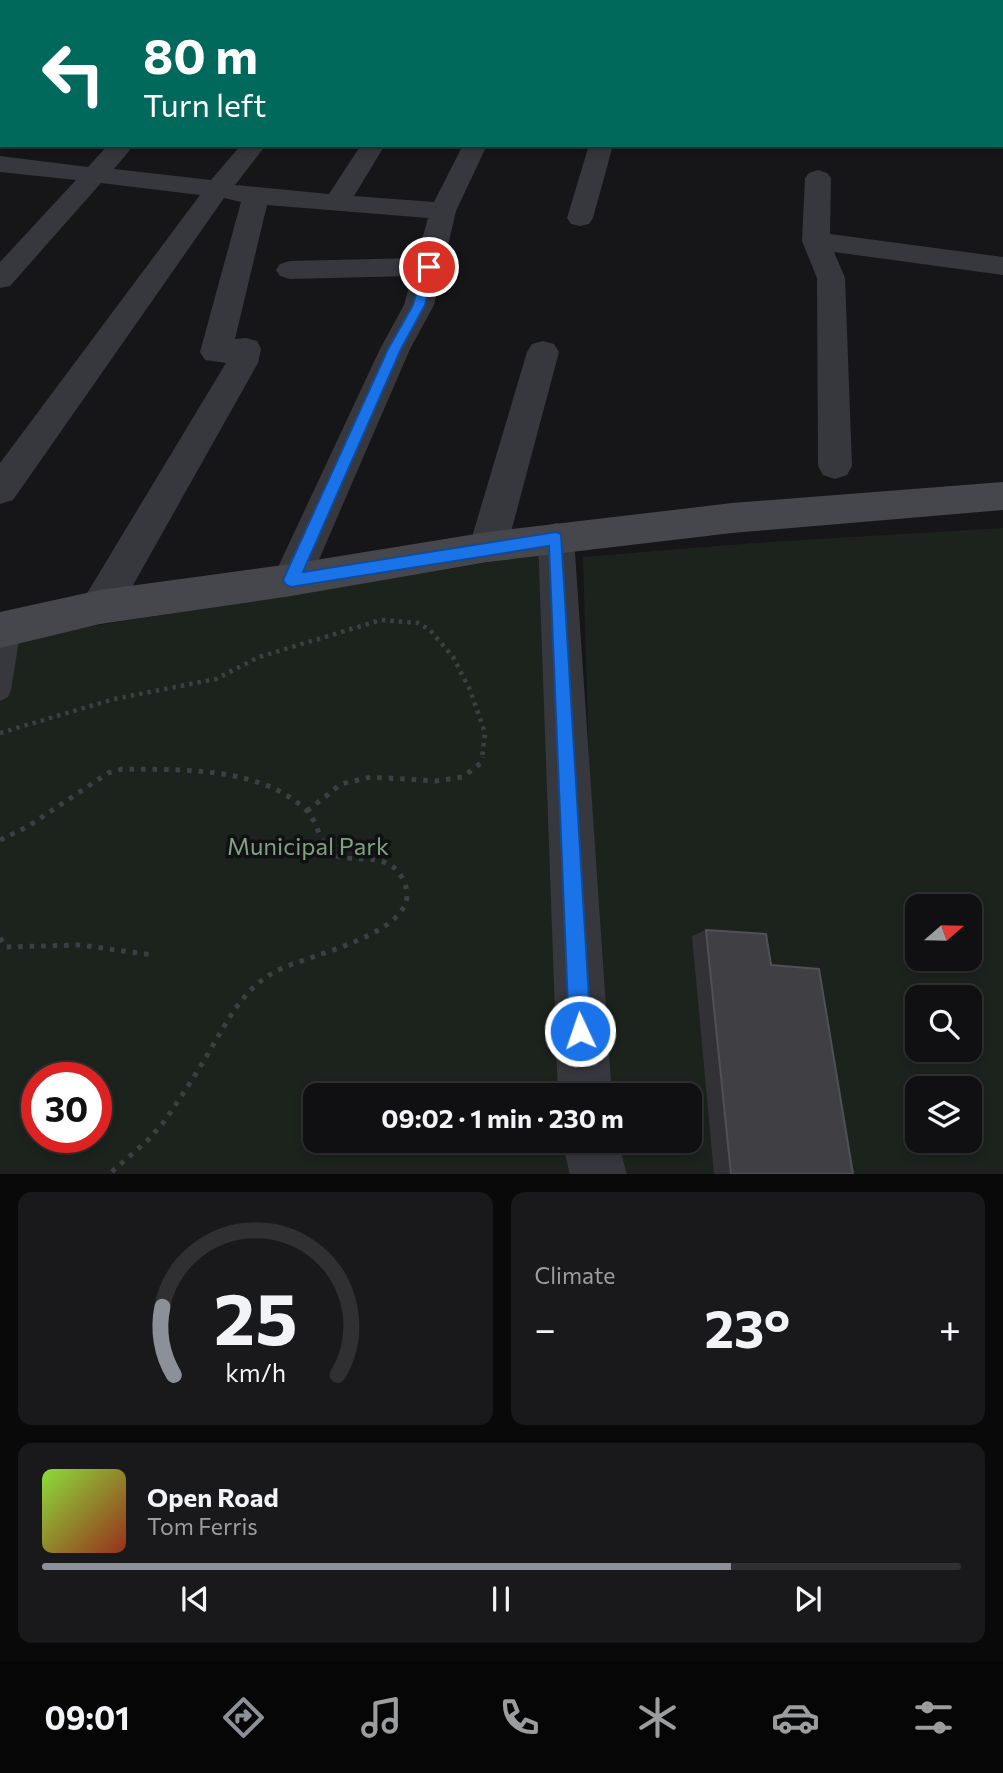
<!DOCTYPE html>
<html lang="en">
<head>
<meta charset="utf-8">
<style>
	:root { --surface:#101012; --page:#19191b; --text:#f1f3f6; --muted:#9c9d9f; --line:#303032; --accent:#8c9099 }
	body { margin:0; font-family:Commissioner,sans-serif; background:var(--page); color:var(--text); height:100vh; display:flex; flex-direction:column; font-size:26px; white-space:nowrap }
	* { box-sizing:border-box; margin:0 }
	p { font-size:23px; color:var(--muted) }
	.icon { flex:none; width:38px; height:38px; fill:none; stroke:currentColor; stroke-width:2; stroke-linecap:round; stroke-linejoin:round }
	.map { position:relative; height:1174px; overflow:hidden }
	.drawer { display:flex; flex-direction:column; gap:18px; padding:18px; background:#09090a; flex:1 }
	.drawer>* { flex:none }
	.banner { position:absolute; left:0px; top:0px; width:1004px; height:147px; box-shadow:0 4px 10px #0003,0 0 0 2px var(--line); background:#00695c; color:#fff; overflow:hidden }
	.needle { width:46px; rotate:70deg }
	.controls { position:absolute; left:905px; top:894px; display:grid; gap:14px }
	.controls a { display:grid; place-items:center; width:77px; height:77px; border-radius:14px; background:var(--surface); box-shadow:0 4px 10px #0003,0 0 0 2px var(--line); font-size:35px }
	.speed { position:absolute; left:21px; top:1062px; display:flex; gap:14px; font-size:35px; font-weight:700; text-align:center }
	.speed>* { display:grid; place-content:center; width:91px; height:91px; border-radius:50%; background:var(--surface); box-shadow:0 4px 10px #0003,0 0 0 2px var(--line); line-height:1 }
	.speed .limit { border:10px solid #d22; background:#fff; color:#111 }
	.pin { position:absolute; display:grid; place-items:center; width:60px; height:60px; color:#fff; margin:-30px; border:4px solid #fff; border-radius:50%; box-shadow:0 2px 7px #0007 }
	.me { position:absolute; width:77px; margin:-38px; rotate:357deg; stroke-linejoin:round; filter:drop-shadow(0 0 5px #0008) }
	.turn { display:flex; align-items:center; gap:24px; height:147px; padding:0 28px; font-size:32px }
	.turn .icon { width:91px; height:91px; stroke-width:2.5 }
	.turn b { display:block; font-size:49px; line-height:60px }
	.big { font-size:52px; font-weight:700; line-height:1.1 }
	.drawer .tile { flex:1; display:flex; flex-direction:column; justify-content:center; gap:10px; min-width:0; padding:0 24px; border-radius:14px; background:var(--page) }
	.drawer .dial { align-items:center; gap:0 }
	.dial svg { height:182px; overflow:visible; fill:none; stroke:var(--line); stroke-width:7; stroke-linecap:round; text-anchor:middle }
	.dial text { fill:var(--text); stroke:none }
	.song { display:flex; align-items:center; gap:21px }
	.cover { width:84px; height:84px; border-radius:10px; background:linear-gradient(135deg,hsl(90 70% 55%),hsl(10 70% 35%)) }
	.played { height:7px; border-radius:4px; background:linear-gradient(90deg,var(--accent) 75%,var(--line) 75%) }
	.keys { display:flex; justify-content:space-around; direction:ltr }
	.heat { display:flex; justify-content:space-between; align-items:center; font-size:38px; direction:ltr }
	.drawer .tiles { flex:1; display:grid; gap:18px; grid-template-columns:1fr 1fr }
	.tile:last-child { grid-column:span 2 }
	.trip { position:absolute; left:303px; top:1083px; width:399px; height:70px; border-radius:14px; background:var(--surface); box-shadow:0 4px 10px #0003,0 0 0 2px var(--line); font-weight:700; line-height:70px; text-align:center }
	.dock { display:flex; height:112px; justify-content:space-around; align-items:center; background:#060607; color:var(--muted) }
	.dock .icon { width:49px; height:49px }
	.dock .current { color:var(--accent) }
	.dock b { font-size:32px; color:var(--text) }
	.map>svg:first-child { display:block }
	.green { fill:#1c231d; fill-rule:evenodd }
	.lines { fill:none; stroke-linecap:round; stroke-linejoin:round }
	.path-far1 { stroke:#3d3f44; stroke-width:4.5; stroke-dasharray:3.5 5; stroke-linecap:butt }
	.path { stroke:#3d3f44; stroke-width:5; stroke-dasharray:4.5 7; stroke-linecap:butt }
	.lane { fill:#37383d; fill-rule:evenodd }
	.street { fill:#37383d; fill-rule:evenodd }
	.secondary { fill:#45474d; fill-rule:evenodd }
	.primary { fill:#53555c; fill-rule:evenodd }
	.wall { fill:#323236 }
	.building { fill:#3f3f44; stroke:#4f5156; stroke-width:2 }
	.route { fill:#1a73e8; stroke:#114b97; stroke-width:2 }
	.labels { text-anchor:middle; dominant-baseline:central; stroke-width:7; stroke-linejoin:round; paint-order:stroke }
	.near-park-label { font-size:24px; fill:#7fa381; stroke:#111113 }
</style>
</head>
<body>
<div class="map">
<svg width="1003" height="1175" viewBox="0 0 1003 1175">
	<rect width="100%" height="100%" fill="#161618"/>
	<g class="green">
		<path d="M 1003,528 L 1003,1174 L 625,1174 L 615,1141 L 690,1141 L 690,1096 L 605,1095 L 596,995 L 583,557 L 755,543 ZM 917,906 L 970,906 L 970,959 L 917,959 ZM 917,998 L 970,998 L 970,1050 L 917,1050 ZM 917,1088 L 970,1088 L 970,1141 L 917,1141 Z"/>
		<path d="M 543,554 L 573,1095 L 315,1096 L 315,1141 L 576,1141 L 578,1174 L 0,1175 L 0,641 ZM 37,1078 L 96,1078 L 96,1138 L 37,1138 Z"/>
	</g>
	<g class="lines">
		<path class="path-far1" d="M 0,733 L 114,699 L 216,679 L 259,657 L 381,620 L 418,623 L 430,630 L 453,657 L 470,690 L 485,733 L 482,758"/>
		<g class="path">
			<path d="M 307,811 L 341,784 L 371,777 L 435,781 L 463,777 L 482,762 L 483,757"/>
			<path d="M 0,840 L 27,827 L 108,773 L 122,769 C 181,770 258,766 305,809 C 316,819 318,834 325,846 C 341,873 389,841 405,884 C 424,933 306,955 276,971 C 242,990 228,1020 209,1052 C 195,1076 179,1100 163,1123 L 148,1140 L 108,1175"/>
			<path d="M 0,938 L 6,947 L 80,945 L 153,955"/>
		</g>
		<path class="lane" d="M 10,618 L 18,621 L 21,628 L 11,690 L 8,697 L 0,701 L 0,626 L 2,621 Z"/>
		<g class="street">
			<path d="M 167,0 L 188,0 L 166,2 Z"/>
			<path d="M 262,0 L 283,0 L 261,2 Z"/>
			<path d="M 357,0 L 378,0 L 356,2 Z"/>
			<path d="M 527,0 L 550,0 L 526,2 Z"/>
			<path d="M 642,0 L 670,0 L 671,2 L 643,2 Z"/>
			<path d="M 850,0 L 878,0 L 879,2 L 851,2 Z"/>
			<rect x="0" y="64" width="2" height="14"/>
			<path d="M 108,145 L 134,145 L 114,169 L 211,180 L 241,145 L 266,145 L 235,185 L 329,194 L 361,145 L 385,145 L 354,196 L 434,202 L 463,145 L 487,145 L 456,211 L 434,305 L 410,349 L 305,592 L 291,596 L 277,592 L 272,580 L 380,349 L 404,305 L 412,276 L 290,279 L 280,276 L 276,270 L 280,264 L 290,261 L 417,258 L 428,218 L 267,205 L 235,339 L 246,338 L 257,341 L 261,349 L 258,363 L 114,619 L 100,624 L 86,619 L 80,607 L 86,595 L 226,363 L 205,360 L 200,352 L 241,202 L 224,198 L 13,500 L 0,504 L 0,463 L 200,195 L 101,183 L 10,286 L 0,288 L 0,262 L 76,180 L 0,172 L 0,156 L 88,167 Z"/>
			<path d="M 589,145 L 613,145 L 593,218 L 589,224 L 580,226 L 571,224 L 567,218 Z"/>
			<path d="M 818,170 L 827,173 L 831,178 L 830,234 L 1003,257 L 1003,275 L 834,252 L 845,278 L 852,466 L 847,475 L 835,479 L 823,475 L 818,466 L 817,278 L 802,241 L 805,178 L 809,173 Z"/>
			<path d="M 543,341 L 554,344 L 559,352 L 507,547 L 501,558 L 488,562 L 475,558 L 469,547 L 527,352 L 532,344 Z"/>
			<path d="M 556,523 L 569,527 L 574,538 L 612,1096 L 558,1096 L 538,538 L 543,527 Z"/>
			<path d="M 562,1141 L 618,1141 L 627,1175 L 570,1175 Z"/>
		</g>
		<path class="secondary" d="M 1003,482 L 1003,510 L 732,533 L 488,562 L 291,596 L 100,624 L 0,648 L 0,612 L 100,590 L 291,564 L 488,532 L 732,503 Z"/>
		<path class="primary" d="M 429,0 L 453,0 L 454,2 L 430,2 Z"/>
	</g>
	<path class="wall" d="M 706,930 L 771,965 L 853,1174 L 714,1174 L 692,936 Z"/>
	<path class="building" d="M 706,930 L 766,934 L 771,965 L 819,969 L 853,1174 L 731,1174 Z"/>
	<path class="route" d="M 429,263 L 434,267 L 425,305 L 401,349 L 303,572 L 556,532 L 561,534 L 591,1031 L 588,1039 L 580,1042 L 573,1039 L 569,1031 L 549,546 L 291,587 L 286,585 L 283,580 L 388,349 L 413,305 L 423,267 Z"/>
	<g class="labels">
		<g class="near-park-label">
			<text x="308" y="845">Municipal Park</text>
		</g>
	</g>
</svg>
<div class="controls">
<a><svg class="needle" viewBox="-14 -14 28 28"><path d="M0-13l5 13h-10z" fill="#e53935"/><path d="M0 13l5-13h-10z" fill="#9c9d9f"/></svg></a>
<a><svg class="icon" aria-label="search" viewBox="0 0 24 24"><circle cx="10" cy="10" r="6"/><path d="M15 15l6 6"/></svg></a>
<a><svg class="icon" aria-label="layers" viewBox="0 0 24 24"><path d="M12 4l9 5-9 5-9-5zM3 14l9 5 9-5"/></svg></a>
</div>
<div class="speed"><div class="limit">30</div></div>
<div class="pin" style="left:429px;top:267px;background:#d93025"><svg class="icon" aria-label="arrive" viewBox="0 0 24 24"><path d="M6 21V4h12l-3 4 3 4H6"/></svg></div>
<svg class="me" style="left:580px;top:1031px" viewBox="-20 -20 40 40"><circle r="17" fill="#1a73e8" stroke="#fff" stroke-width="3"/><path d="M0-11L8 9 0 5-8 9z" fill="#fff"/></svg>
<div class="trip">09:02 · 1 min · 230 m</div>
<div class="banner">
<div class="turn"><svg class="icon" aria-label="left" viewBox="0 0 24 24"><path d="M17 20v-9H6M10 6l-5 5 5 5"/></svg><div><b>80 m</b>Turn left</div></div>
</div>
</div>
<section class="drawer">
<div class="tiles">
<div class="tile dial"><svg viewBox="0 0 100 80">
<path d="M14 69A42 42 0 1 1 86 69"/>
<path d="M14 69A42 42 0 0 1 9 39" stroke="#8c9099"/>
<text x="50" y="56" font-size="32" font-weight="700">25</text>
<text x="50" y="72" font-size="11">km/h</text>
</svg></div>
<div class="tile"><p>Climate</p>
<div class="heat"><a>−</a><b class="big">23°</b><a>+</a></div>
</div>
<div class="tile">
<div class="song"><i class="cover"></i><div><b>Open Road</b><p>Tom Ferris</p></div></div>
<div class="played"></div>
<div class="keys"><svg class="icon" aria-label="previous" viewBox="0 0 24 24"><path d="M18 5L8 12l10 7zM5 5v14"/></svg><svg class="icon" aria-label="pause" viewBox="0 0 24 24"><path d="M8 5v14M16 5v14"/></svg><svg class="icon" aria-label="next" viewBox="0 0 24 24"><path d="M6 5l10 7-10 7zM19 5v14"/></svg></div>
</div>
</div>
</section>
<nav class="dock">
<b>09:01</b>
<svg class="icon current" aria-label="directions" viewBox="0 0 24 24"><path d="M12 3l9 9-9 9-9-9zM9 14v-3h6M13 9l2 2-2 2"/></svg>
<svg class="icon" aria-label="music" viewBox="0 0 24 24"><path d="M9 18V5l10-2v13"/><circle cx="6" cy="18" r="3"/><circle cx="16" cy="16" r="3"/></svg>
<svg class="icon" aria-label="phone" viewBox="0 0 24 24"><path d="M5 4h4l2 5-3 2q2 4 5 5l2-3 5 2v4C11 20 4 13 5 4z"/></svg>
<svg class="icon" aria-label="climate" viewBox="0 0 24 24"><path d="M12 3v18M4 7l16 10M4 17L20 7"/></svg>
<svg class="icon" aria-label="car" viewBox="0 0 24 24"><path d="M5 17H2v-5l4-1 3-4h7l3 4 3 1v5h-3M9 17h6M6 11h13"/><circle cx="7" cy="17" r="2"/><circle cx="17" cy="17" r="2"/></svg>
<svg class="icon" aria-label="filters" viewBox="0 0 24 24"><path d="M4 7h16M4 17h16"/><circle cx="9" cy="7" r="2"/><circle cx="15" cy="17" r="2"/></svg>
</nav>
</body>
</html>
